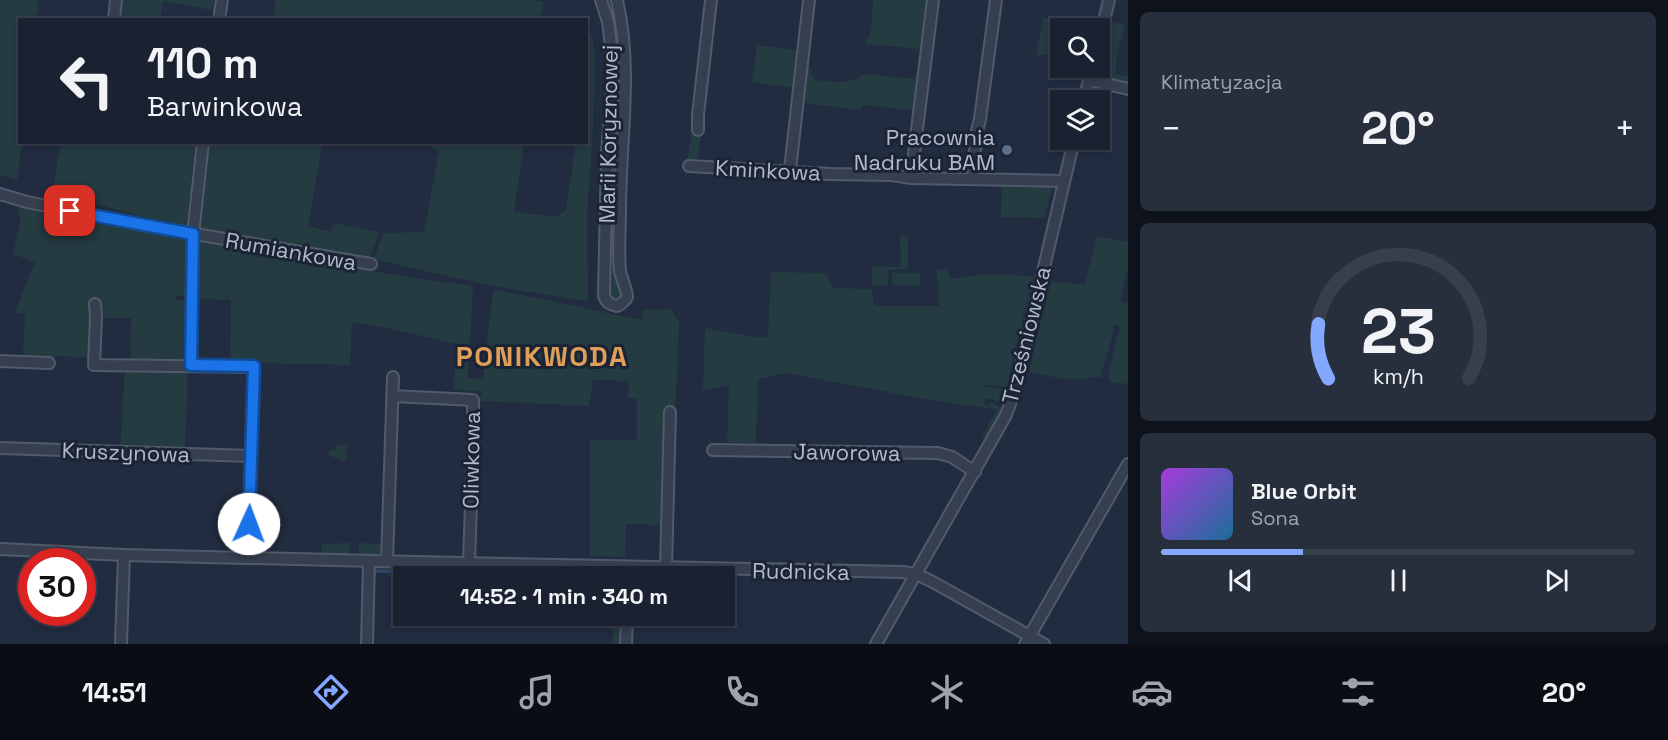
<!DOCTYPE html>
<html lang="pl">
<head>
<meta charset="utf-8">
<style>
	:root { --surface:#1a2130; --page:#272e3c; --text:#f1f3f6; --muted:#9fa3ab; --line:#383e4c; --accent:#83a8ff }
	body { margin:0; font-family:"Space Grotesk",sans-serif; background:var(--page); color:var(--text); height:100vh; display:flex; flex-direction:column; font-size:22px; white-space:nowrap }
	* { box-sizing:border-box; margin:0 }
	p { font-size:20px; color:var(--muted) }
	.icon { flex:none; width:33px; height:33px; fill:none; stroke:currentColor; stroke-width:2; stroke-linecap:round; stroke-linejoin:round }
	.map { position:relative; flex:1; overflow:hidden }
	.details { display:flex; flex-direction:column; gap:12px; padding:12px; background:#0e121a; width:540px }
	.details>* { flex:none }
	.guide { position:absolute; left:18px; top:18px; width:570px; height:126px; border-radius:0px; box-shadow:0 3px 9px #0003,0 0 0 2px var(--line); background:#1a2130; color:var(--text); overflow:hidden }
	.fabs { position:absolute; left:1050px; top:18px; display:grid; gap:12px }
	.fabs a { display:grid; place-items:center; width:60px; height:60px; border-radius:0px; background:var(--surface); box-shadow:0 3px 9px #0003,0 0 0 2px var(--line); font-size:30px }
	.speed { position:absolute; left:18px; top:548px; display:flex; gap:12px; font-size:30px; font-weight:700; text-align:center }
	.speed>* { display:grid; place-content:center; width:78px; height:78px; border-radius:50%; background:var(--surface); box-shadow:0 3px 9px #0003,0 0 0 2px var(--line); line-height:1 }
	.speed .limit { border:9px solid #d22; background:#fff; color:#111 }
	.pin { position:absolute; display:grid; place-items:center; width:51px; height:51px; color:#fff; margin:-26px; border-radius:12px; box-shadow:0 3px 9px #0006 }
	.me { position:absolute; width:66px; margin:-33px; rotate:2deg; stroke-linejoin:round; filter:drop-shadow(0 0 4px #0008) }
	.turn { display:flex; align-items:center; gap:21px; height:126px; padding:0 30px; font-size:27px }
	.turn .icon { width:78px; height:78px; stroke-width:2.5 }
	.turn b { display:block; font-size:42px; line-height:51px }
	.big { font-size:45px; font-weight:700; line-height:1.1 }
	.details .card { flex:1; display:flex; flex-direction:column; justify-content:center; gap:9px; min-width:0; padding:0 21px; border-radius:9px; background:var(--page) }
	.details .dial { align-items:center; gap:0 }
	.dial svg { height:156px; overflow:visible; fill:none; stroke:var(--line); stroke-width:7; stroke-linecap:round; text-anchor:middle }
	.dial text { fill:var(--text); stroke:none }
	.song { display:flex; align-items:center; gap:18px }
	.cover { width:72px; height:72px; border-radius:9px; background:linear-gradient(135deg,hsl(280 70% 55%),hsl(200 70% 35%)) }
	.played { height:6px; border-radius:3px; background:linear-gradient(90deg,var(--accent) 30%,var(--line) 30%) }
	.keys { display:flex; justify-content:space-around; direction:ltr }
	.heat { display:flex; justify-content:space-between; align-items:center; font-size:33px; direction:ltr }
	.trip { position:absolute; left:393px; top:566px; width:342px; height:60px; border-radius:0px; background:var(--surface); box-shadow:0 3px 9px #0003,0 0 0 2px var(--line); font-weight:700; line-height:60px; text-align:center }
	.menu { display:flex; height:96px; justify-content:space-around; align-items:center; background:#0a0d13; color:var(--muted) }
	.menu .icon { width:42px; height:42px }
	.menu .on { color:var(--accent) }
	.menu b { font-size:27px; color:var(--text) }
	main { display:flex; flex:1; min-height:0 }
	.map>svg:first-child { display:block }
	.green { fill:#243b41 }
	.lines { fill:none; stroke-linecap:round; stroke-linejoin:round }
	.stream { stroke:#324467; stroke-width:3 }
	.minor-casing { stroke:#515a6b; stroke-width:14 }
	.minor { stroke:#363f50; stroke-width:10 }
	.route-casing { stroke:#114b97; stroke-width:15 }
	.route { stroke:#1a73e8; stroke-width:10 }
	.service-dot { fill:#5c6f8a; stroke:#1b2435; stroke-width:2 }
	.labels { text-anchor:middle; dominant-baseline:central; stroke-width:6; stroke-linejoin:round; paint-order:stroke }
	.street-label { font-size:22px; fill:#b2bacb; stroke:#1b2435 }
	.poi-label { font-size:22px; fill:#b2bacb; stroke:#1b2435; text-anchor:end }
	.district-label { font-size:28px; font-weight:bold; letter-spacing:1.5px; fill:#df9f59; stroke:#1b2435 }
</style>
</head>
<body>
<main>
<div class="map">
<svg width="1128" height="644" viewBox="0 0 1128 644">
	<rect width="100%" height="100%" fill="#222c40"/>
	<g class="green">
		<path d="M 0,0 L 39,0 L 36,19 L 20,20 L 20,142 L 22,143 L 17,180 L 0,175 Z"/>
		<path d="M 110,0 L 214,0 L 212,10 L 163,1 L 160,19 L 108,20 Z"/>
		<path d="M 276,0 L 532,0 L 543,2 L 541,19 L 273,19 Z"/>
		<path d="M 607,0 L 610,0 L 619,47 L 620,97 L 614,193 L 615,279 L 622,296 L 616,302 L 609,296 L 612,282 C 611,248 609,214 611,180 C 615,117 624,63 607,0 Z"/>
		<path d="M 873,0 L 927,0 L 920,49 L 868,44 L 866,42 L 871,31 Z"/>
		<path d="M 1043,18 L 1093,21 L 1091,28 L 1060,28 L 1060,56 L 1036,55 Z"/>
		<path d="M 1112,22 L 1125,25 L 1116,59 L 1117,63 L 1115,74 L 1128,76 L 1128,82 L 1103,77 L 1099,74 Z"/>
		<path d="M 591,31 L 595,58 L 593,131 L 587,215 L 588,301 C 516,291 445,277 374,259 L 383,233 L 424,232 L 439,152 L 425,143 L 524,143 L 514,212 L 555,217 L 566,210 L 576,143 L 586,142 L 586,64 Z"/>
		<path d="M 757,45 L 799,51 L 795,88 L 752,82 Z"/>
		<path d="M 806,61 L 813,78 L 820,81 L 841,82 L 855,80 L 865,74 L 917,79 L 913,110 L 862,105 L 861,110 L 804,103 Z"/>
		<path d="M 692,129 L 702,130 L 697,164 L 682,164 L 688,158 Z"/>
		<path d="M 323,142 L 308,226 L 331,232 L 334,223 L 379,232 L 370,259 L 200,228 L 202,201 L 210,143 Z"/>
		<path d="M 61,143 L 196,143 L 186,228 L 54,193 L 54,183 Z"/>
		<path d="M 1002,187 L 1051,188 L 1052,189 L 1044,218 L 1001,217 Z"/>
		<path d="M 18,207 L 187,237 L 186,296 L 176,296 L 176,300 L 186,301 L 184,359 L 179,361 L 130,363 L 131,318 L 100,318 L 93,300 L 89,301 L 89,318 L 92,318 L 92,357 L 23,356 L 25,314 L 16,313 L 16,309 L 35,262 L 13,254 L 20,224 Z"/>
		<path d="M 900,235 L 908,236 L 908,269 L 888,270 L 888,285 L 872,285 L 872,267 L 901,267 Z"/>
		<path d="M 1097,236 L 1128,242 L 1128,268 L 1120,302 L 1128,304 L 1128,384 L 1111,382 L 1108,378 L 1115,345 L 1120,327 L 1115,324 L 1101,377 L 1092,377 L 1088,379 L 1064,379 L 1029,372 L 1050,281 L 1085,285 Z"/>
		<path d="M 199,241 L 312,260 L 323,264 L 327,263 L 401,276 L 473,286 L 468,378 L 483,379 L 493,290 C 543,298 593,311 643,320 L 642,310 L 671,309 L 679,323 L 674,441 L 664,525 L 626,524 L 625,557 L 590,556 L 590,440 L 637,440 L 637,399 L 628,398 L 629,381 L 593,380 L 589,406 L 479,401 L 482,392 L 453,389 L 457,344 L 382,327 L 352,322 L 350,365 L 260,363 L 260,359 L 230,360 L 231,300 L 197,299 Z"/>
		<path d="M 937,269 L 948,269 L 949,279 L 988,274 L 1033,276 L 1007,387 L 985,385 L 985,387 L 1006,389 L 1001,403 L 989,398 L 985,399 L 985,405 L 989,406 L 990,402 L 1003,409 L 986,439 L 982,437 L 997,410 L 920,398 L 786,373 L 758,379 L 756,443 L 727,442 L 729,385 L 703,391 L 705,328 L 750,336 L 768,338 L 771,272 L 826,273 L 833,288 L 872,289 L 874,306 L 939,306 Z"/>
		<path d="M 892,273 L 920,273 L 921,285 L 892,285 Z"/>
		<path d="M 129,369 L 188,370 L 185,448 L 117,446 L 121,443 L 124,378 Z"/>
		<path d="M 337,445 L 347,445 L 346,461 L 340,460 L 329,455 L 329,451 L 337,449 Z"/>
		<path d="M 351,543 L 348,556 L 321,555 L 322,544 Z"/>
		<path d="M 358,543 L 381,544 L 383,549 C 378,557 369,556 360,556 Z"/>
		<path d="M 376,568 L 439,570 L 439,575 L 375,573 L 374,615 L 374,572 Z"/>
		<path d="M 590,615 L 619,615 L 620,644 L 612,644 L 613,629 L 589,627 Z"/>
	</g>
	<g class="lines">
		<g class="stream">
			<path d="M 376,571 L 438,573"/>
			<path d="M 448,573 L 461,573"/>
			<path d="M 464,573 L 483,573"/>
		</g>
		<g class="minor-casing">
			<g id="minor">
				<path d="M 601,0 L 608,22 L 611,46 L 613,78 L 607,152 L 604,296 C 606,302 610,305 617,306 C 621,304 625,302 627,297 C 628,292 621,278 620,271 C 618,251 620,231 620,211 C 620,140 633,70 617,0"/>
				<path d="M 114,20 L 116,0"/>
				<path d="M 219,20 L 222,0"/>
				<path d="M 1100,38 L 1109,0"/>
				<path d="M 1089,80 L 1128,89"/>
				<path d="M 1084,100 L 1092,68"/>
				<path d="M 698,130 L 698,115 L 711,0"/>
				<path d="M 689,166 L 830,174 L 892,175 L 911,178 L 1063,181"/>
				<path d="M 790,170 L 809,0"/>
				<path d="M 911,178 L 933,0"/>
				<path d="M 973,178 L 976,135 L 980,119 L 996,0"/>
				<path d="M 0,194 L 27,202 L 143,225 L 371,264"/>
				<path d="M 95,304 L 96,318 L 94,365 L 254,367 L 248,557"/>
				<path d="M 0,361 L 49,363"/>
				<path d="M 191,365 L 193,234 L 203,142"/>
				<path d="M 393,396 L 473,400 L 473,446 L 469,563"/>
				<path d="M 0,448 L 251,456"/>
				<path d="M 713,450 L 938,453 L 952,457 L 975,472"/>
				<path d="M 0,549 L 124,555 L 416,562 L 903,572 L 916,574 L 931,581 L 1044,644"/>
				<path d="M 387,561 L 393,377"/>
				<path d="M 666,568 L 670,412"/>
				<path d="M 121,644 L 124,555"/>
				<path d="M 367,644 L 369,561"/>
				<path d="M 626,644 L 627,615"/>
				<path d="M 876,644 L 1006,415 L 1015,390 L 1074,140"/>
				<path d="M 1025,644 L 1128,464"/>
			</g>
		</g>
		<use href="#minor" class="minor"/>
	</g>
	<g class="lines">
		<g class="route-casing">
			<path id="route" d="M 70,211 L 193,234 L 191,365 L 254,366 L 249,524"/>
		</g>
		<use href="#route" class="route"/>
	</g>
	<circle class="service-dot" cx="1007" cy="150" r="6"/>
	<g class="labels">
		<g class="street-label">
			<text transform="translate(608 134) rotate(-89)">Marii Koryznowej</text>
			<text transform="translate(768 170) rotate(3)">Kminkowa</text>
			<text transform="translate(291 251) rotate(10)">Rumiankowa</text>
			<text transform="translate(1026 335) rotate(-76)">Trześniowska</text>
			<text transform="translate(126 452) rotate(2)">Kruszynowa</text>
			<text transform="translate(847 452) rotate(1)">Jaworowa</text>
			<text transform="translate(471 460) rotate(-89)">Oliwkowa</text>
			<text transform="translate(801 571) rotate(1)">Rudnicka</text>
		</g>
		<g class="poi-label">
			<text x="995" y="137">Pracownia<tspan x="995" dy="25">Nadruku BAM</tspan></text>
		</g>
		<g class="district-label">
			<text x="542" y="356">PONIKWODA</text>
		</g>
	</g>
</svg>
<div class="fabs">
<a><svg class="icon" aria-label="search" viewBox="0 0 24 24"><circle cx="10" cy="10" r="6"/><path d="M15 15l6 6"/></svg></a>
<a><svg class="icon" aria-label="layers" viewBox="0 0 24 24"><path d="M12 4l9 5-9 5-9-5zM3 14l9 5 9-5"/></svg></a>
</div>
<div class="speed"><div class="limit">30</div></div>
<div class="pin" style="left:70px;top:211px;background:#d93025"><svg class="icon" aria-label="arrive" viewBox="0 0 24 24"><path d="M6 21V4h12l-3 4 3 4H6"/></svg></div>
<svg class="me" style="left:249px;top:524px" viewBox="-20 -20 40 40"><circle r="19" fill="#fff"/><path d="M0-13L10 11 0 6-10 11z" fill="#1a73e8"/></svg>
<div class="trip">14:52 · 1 min · 340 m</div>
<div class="guide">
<div class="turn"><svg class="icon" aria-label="left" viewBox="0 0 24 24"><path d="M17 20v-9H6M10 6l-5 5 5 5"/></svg><div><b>110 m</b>Barwinkowa</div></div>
</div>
</div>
<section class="details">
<div class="card"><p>Klimatyzacja</p>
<div class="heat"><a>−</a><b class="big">20°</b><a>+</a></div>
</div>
<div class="card dial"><svg viewBox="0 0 100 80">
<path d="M14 69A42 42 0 1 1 86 69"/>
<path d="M14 69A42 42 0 0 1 9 41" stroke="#83a8ff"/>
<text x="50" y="56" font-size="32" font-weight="700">23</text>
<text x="50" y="72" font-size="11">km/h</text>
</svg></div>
<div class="card">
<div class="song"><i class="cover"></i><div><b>Blue Orbit</b><p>Sona</p></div></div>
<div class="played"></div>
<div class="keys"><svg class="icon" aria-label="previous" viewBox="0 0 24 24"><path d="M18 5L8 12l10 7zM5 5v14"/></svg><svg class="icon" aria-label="pause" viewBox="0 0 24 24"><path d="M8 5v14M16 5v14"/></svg><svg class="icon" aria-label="next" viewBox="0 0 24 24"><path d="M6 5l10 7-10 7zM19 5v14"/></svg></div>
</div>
</section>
</main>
<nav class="menu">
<b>14:51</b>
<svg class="icon on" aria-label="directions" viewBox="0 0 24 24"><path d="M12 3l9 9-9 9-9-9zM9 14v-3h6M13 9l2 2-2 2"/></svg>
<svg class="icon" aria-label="music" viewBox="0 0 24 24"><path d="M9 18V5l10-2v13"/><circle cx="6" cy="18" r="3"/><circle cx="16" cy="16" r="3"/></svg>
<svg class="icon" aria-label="phone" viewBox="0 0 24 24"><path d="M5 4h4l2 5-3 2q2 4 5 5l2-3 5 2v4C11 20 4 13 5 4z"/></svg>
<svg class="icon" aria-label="climate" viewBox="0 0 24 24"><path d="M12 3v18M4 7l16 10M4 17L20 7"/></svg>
<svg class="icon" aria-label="car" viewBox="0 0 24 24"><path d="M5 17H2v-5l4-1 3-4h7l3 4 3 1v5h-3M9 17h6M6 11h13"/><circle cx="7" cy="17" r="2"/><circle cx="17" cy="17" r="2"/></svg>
<svg class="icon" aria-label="filters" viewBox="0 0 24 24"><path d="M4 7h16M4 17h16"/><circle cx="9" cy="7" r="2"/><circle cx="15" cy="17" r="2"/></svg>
<b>20°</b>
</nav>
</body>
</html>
